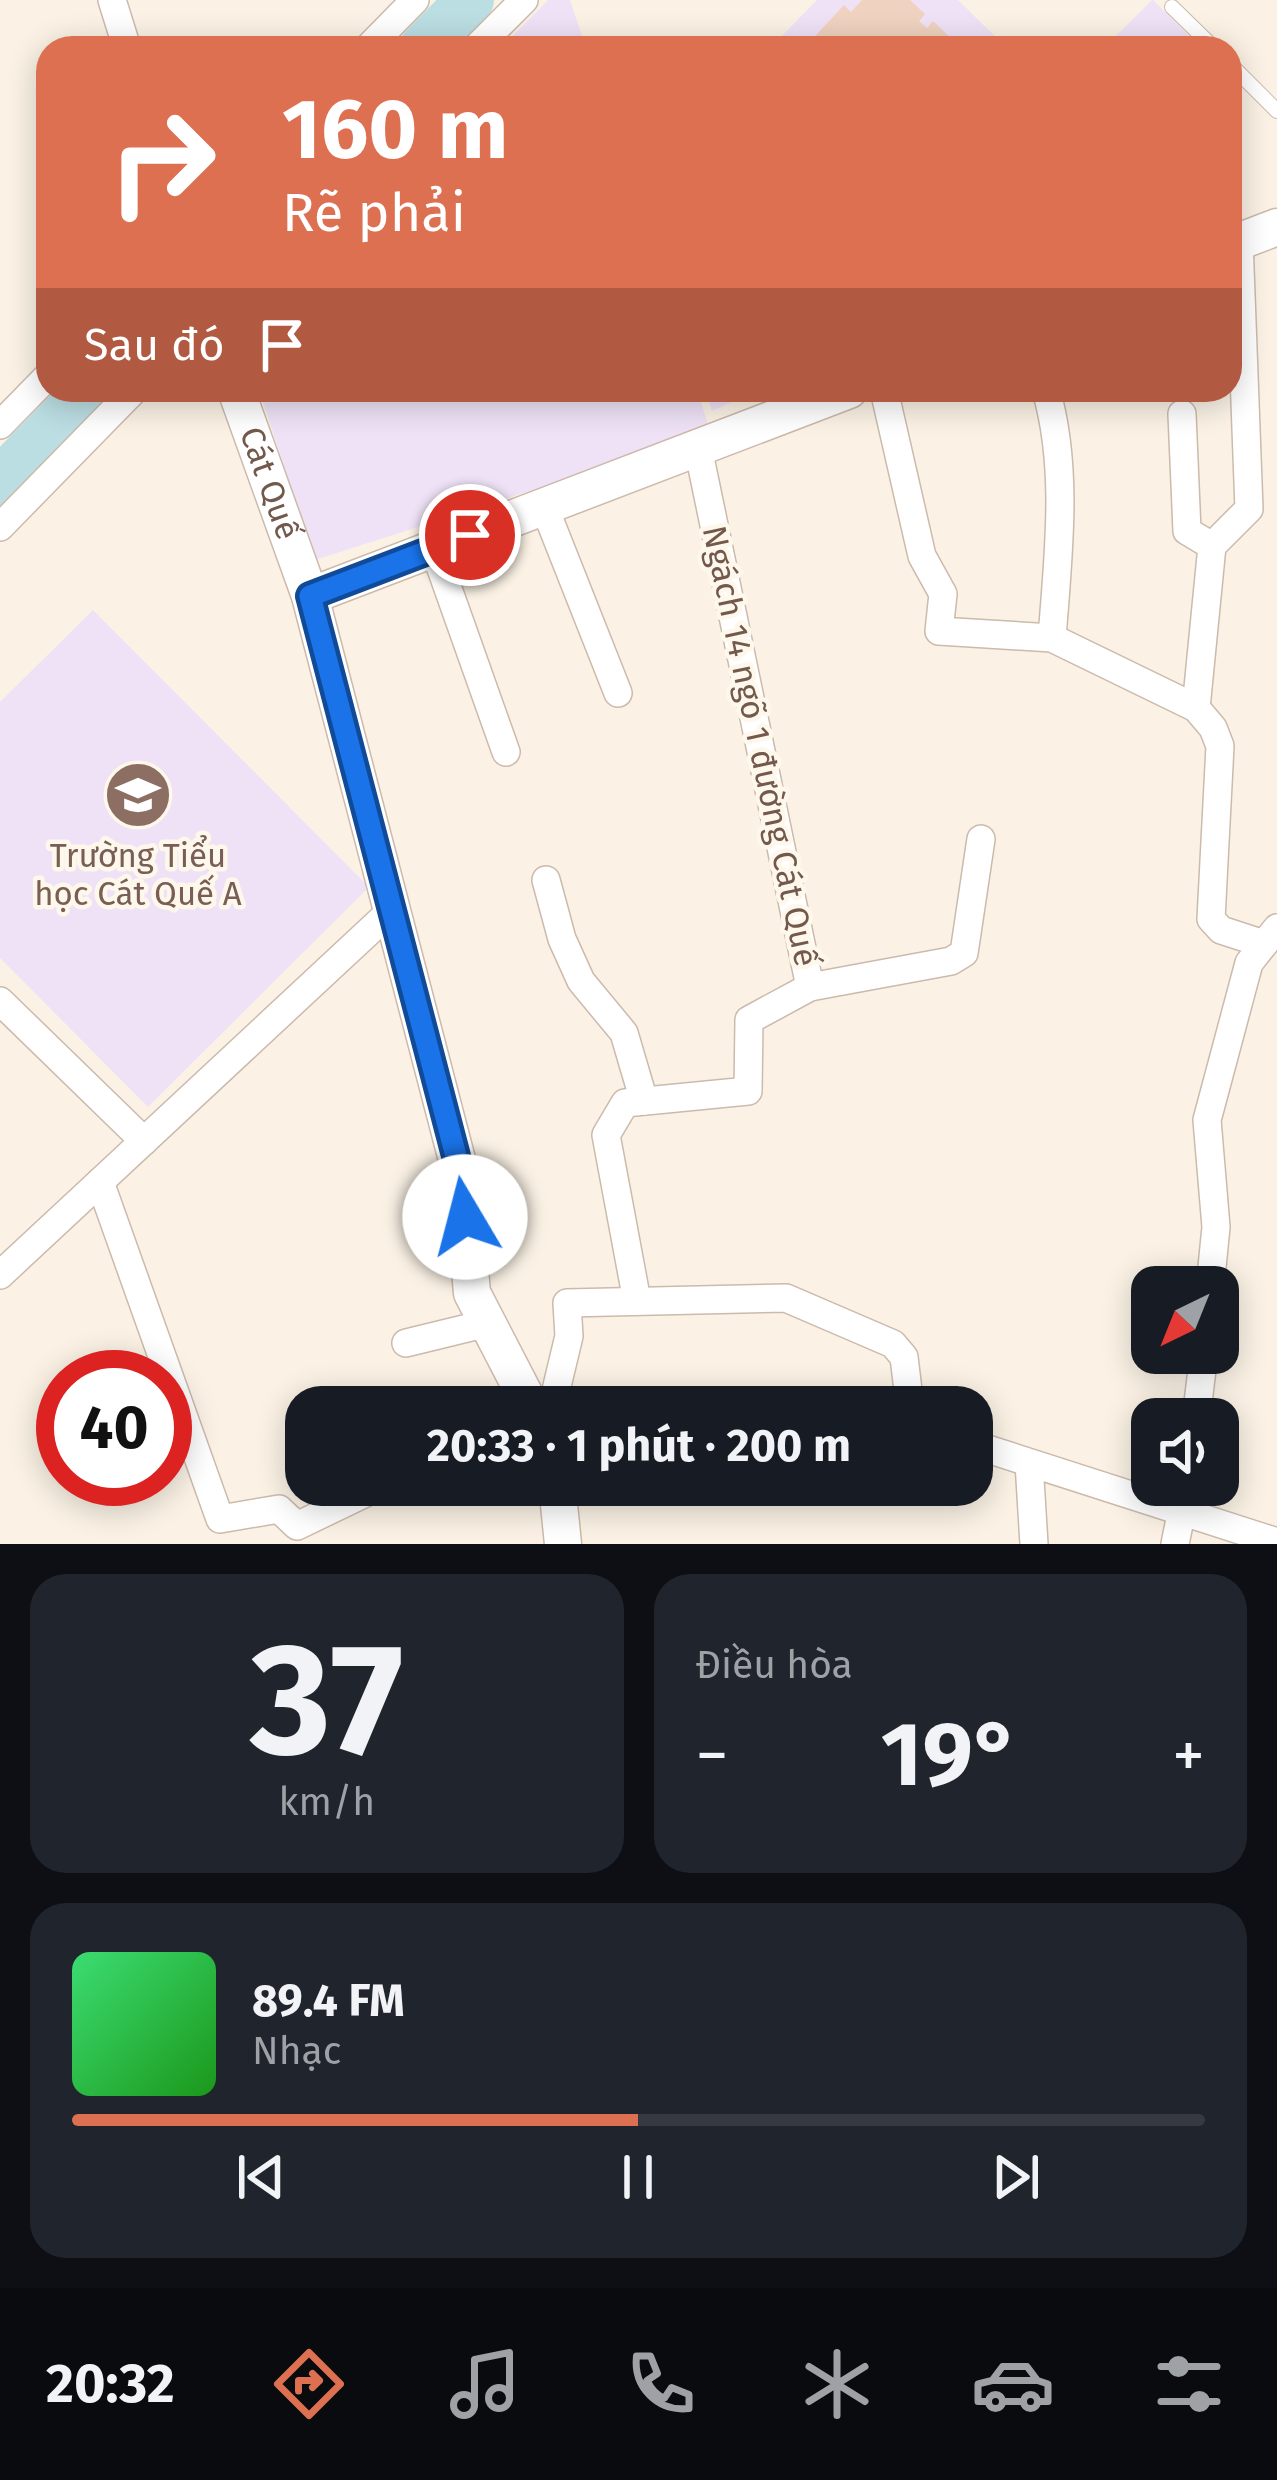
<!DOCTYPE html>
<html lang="vi">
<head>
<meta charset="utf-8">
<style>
	:root { --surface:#171b24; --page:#20242c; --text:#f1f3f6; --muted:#9ea1a6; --line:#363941; --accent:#de7052 }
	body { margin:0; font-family:"Fira Sans",sans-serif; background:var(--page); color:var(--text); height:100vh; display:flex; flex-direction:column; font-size:45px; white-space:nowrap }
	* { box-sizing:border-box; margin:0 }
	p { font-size:39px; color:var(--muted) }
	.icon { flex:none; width:66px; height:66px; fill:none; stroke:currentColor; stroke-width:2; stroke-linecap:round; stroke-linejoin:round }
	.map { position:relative; height:1544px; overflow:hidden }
	.sheet { display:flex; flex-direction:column; gap:30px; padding:30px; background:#0d0f14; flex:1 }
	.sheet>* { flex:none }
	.hud { position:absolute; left:36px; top:36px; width:1206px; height:366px; border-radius:36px; box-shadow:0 6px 30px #0003; background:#de7052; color:#fff; overflow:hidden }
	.needle { width:78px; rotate:223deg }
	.buttons { position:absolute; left:1131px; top:1266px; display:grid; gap:24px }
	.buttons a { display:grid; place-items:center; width:108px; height:108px; border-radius:24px; background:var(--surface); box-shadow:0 6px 30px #0003; font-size:60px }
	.speed { position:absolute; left:36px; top:1350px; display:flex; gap:24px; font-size:60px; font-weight:700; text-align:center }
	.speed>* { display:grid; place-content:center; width:156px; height:156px; border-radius:50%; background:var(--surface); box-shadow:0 6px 30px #0003; line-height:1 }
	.speed .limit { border:18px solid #d22; background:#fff; color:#111 }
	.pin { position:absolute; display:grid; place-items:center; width:102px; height:102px; color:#fff; margin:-51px; border:6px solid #fff; border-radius:50%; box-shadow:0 3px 12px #0007 }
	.me { position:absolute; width:132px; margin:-66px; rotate:352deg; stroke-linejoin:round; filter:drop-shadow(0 0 9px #0008) }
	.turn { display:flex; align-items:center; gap:42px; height:252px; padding:0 48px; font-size:54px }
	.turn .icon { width:156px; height:156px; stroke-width:2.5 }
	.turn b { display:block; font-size:84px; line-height:102px }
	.then { display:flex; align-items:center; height:114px; padding:0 48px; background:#0003; gap:24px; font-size:45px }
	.big { font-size:90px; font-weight:700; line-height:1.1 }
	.sheet .tile { flex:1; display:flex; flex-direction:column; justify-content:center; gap:18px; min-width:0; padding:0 42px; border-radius:36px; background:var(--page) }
	.sheet .dial { align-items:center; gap:0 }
	.dial b { font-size:156px; line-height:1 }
	.song { display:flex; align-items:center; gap:36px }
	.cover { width:144px; height:144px; border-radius:18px; background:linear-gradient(135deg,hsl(140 70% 55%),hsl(120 70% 35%)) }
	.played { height:12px; border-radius:6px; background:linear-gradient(90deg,var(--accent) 50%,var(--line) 50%) }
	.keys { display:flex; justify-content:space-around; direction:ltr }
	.heat { display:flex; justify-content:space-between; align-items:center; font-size:66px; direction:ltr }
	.sheet .tiles { flex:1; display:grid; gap:30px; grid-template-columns:1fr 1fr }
	.tile:last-child { grid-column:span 2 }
	.trip { position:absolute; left:285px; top:1386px; width:708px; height:120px; border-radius:36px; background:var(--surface); box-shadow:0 6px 30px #0003; font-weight:700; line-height:120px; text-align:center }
	.menu { display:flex; height:192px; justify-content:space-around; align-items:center; background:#090b0e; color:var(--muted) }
	.menu .icon { width:84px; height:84px }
	.menu .current { color:var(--accent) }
	.menu b { font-size:54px; color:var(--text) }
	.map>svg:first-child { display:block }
	.education { fill:#efe2f7 }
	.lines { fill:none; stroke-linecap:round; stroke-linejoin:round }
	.river { stroke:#bbdee3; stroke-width:48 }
	.building { fill:#efd2bf }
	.service-casing { stroke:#ccbaac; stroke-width:16 }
	.minor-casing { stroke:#ccbaac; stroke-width:30 }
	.tertiary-casing { stroke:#ccbaac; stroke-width:39 }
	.service { stroke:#fff; stroke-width:14 }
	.minor { stroke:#fff; stroke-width:27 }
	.tertiary { stroke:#fff; stroke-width:36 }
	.route-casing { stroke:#114b97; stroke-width:30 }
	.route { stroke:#1a73e8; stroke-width:21 }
	.labels { text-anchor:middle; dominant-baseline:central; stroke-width:9; stroke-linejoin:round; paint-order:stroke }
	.street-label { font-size:33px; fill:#72594c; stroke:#fef7eb }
	.education-label { font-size:33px; fill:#785e54; stroke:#fef7eb }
</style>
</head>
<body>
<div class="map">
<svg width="1277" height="1544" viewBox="0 0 1277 1544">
	<rect width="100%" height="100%" fill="#fbf2e5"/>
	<g class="education">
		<path d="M 548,0 L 570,0 L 586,48 L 501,48 Z"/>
		<path d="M 817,0 L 958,0 L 1007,48 L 770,48 Z"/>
		<path d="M 1152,0 L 1153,0 L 1201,48 L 1104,48 Z"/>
		<path d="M 259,390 L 697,390 L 711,433 L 315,560 Z"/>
		<path d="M 705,390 L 758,390 L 712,411 Z"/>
		<path d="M 93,610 L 369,887 L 148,1107 L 0,958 L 0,702 Z"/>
	</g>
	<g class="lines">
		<g class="river">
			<path d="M 423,48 L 470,0"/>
			<path d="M 0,481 L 89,390"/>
		</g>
	</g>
	<path class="building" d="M 862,0 L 910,0 L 925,14 L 919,21 L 927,28 L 933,21 L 961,48 L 804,48 L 844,5 L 851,12 Z"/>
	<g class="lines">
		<g class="service-casing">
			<g id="service">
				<path d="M 1172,7 L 1214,48"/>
				<path d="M 1230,64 L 1277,111"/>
			</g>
		</g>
		<g class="minor-casing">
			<g id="minor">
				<path d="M 112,0 L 127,48"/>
				<path d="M 368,48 L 415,0"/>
				<path d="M 476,48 L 524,0"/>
				<path d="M 884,390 L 922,556 L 943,594 L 939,631 L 1052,638 L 1196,708 L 1213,728 L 1220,746 L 1211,919 L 1221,930 L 1264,944"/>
				<path d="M 1046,390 C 1069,469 1058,557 1052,638"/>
				<path d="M 1182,414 L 1187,531 L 1212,546"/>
				<path d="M 0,425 L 48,376"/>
				<path d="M 698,448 L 810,987"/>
				<path d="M 544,506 L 618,693"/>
				<path d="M 0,527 L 134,390"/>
				<path d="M 434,549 L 506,752"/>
				<path d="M 1196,708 L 1212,546 L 1249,509 L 1239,241"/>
				<path d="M 546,880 L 562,939 L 581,981 L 624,1033 L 644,1101"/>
				<path d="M 0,1001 L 144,1141"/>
				<path d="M 100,1182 L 220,1519 L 279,1509 L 297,1526 L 382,1485"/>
				<path d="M 0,1275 L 392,910"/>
				<path d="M 1210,1287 L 1216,1227 L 1207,1120 L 1249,963 L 1277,928"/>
				<path d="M 637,1301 L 606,1135 L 625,1103 L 748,1091 L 749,1020 L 810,987 L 951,961 L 964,953 L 981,839"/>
				<path d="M 406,1343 L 488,1323"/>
				<path d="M 552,1407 L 569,1336 L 567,1303 L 786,1298 L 893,1344 L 904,1357 L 910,1407"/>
				<path d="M 1196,1419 L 1204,1353"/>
				<path d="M 972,1444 L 1277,1542"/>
				<path d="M 1029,1463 L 1034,1544"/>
				<path d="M 1175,1544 L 1187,1485"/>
			</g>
		</g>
		<g class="tertiary-casing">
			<g id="tertiary">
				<path d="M 1230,245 L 1277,227"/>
				<path id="s1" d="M 236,390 L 310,596 L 462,1179 L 472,1293 L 531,1407"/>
				<path d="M 310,596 L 849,390"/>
				<path d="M 557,1485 L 563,1544"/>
			</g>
		</g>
		<use href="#service" class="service"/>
		<use href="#minor" class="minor"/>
		<use href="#tertiary" class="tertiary"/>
	</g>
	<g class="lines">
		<g class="route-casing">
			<path id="route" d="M 465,1217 L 462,1179 L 310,596 L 470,535"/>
		</g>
		<use href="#route" class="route"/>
	</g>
	<defs>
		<g id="school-disc" transform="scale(3.45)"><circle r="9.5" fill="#8d6e63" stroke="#fef7eb"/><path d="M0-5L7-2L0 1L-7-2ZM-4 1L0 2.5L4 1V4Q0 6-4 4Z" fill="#fff"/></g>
	</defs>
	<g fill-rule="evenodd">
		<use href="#school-disc" x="138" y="795"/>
	</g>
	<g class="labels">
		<g class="street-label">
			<text stroke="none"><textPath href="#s1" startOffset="99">Cát Quế</textPath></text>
			<text transform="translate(760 746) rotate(78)">Ngách 14 ngõ 1 đường Cát Quế</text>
		</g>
		<g class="education-label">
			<text x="138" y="856">Trường Tiểu<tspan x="138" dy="38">học Cát Quế A</tspan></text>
		</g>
	</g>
</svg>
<div class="buttons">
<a><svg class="needle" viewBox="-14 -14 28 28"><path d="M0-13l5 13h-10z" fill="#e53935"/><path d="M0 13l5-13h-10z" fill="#9ea1a6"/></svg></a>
<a><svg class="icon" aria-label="sound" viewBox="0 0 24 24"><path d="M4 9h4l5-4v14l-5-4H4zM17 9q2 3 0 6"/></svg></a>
</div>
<div class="speed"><div class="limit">40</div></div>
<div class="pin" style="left:470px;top:535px;background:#d93025"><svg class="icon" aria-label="arrive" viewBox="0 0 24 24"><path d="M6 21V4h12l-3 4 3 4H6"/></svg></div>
<svg class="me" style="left:465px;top:1217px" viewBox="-20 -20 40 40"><circle r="19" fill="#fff"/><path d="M0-13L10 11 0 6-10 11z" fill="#1a73e8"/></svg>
<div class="trip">20:33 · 1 phút · 200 m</div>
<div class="hud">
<div class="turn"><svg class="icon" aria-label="right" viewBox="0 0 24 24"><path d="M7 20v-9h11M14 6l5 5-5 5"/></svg><div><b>160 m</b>Rẽ phải</div></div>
<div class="then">Sau đó<svg class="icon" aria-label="arrive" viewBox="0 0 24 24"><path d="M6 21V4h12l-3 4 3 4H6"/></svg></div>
</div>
</div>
<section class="sheet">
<div class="tiles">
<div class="tile dial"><b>37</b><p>km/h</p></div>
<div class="tile"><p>Điều hòa</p>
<div class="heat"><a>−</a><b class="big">19°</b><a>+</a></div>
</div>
<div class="tile">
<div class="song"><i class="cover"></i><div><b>89.4 FM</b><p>Nhạc</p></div></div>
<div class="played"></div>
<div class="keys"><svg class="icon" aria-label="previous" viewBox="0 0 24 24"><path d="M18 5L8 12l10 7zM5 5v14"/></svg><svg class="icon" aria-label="pause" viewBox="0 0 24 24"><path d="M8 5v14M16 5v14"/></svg><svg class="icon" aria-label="next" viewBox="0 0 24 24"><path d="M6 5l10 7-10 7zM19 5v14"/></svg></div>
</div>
</div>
</section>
<nav class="menu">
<b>20:32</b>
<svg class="icon current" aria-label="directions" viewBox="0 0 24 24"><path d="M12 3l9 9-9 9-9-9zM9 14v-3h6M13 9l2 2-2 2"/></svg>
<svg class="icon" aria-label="music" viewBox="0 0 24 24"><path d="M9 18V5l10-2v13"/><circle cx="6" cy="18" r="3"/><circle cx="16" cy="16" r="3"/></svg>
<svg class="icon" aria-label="phone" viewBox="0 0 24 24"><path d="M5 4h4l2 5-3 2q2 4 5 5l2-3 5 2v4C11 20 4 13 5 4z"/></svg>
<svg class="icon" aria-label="climate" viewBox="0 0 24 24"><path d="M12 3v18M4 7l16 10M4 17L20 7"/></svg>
<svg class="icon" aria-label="car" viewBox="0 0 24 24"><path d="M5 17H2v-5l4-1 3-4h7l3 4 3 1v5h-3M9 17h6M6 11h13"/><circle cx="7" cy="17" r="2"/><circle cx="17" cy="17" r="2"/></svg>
<svg class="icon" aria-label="filters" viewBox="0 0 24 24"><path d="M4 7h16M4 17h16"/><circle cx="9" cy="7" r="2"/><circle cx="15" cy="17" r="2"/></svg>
</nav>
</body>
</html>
